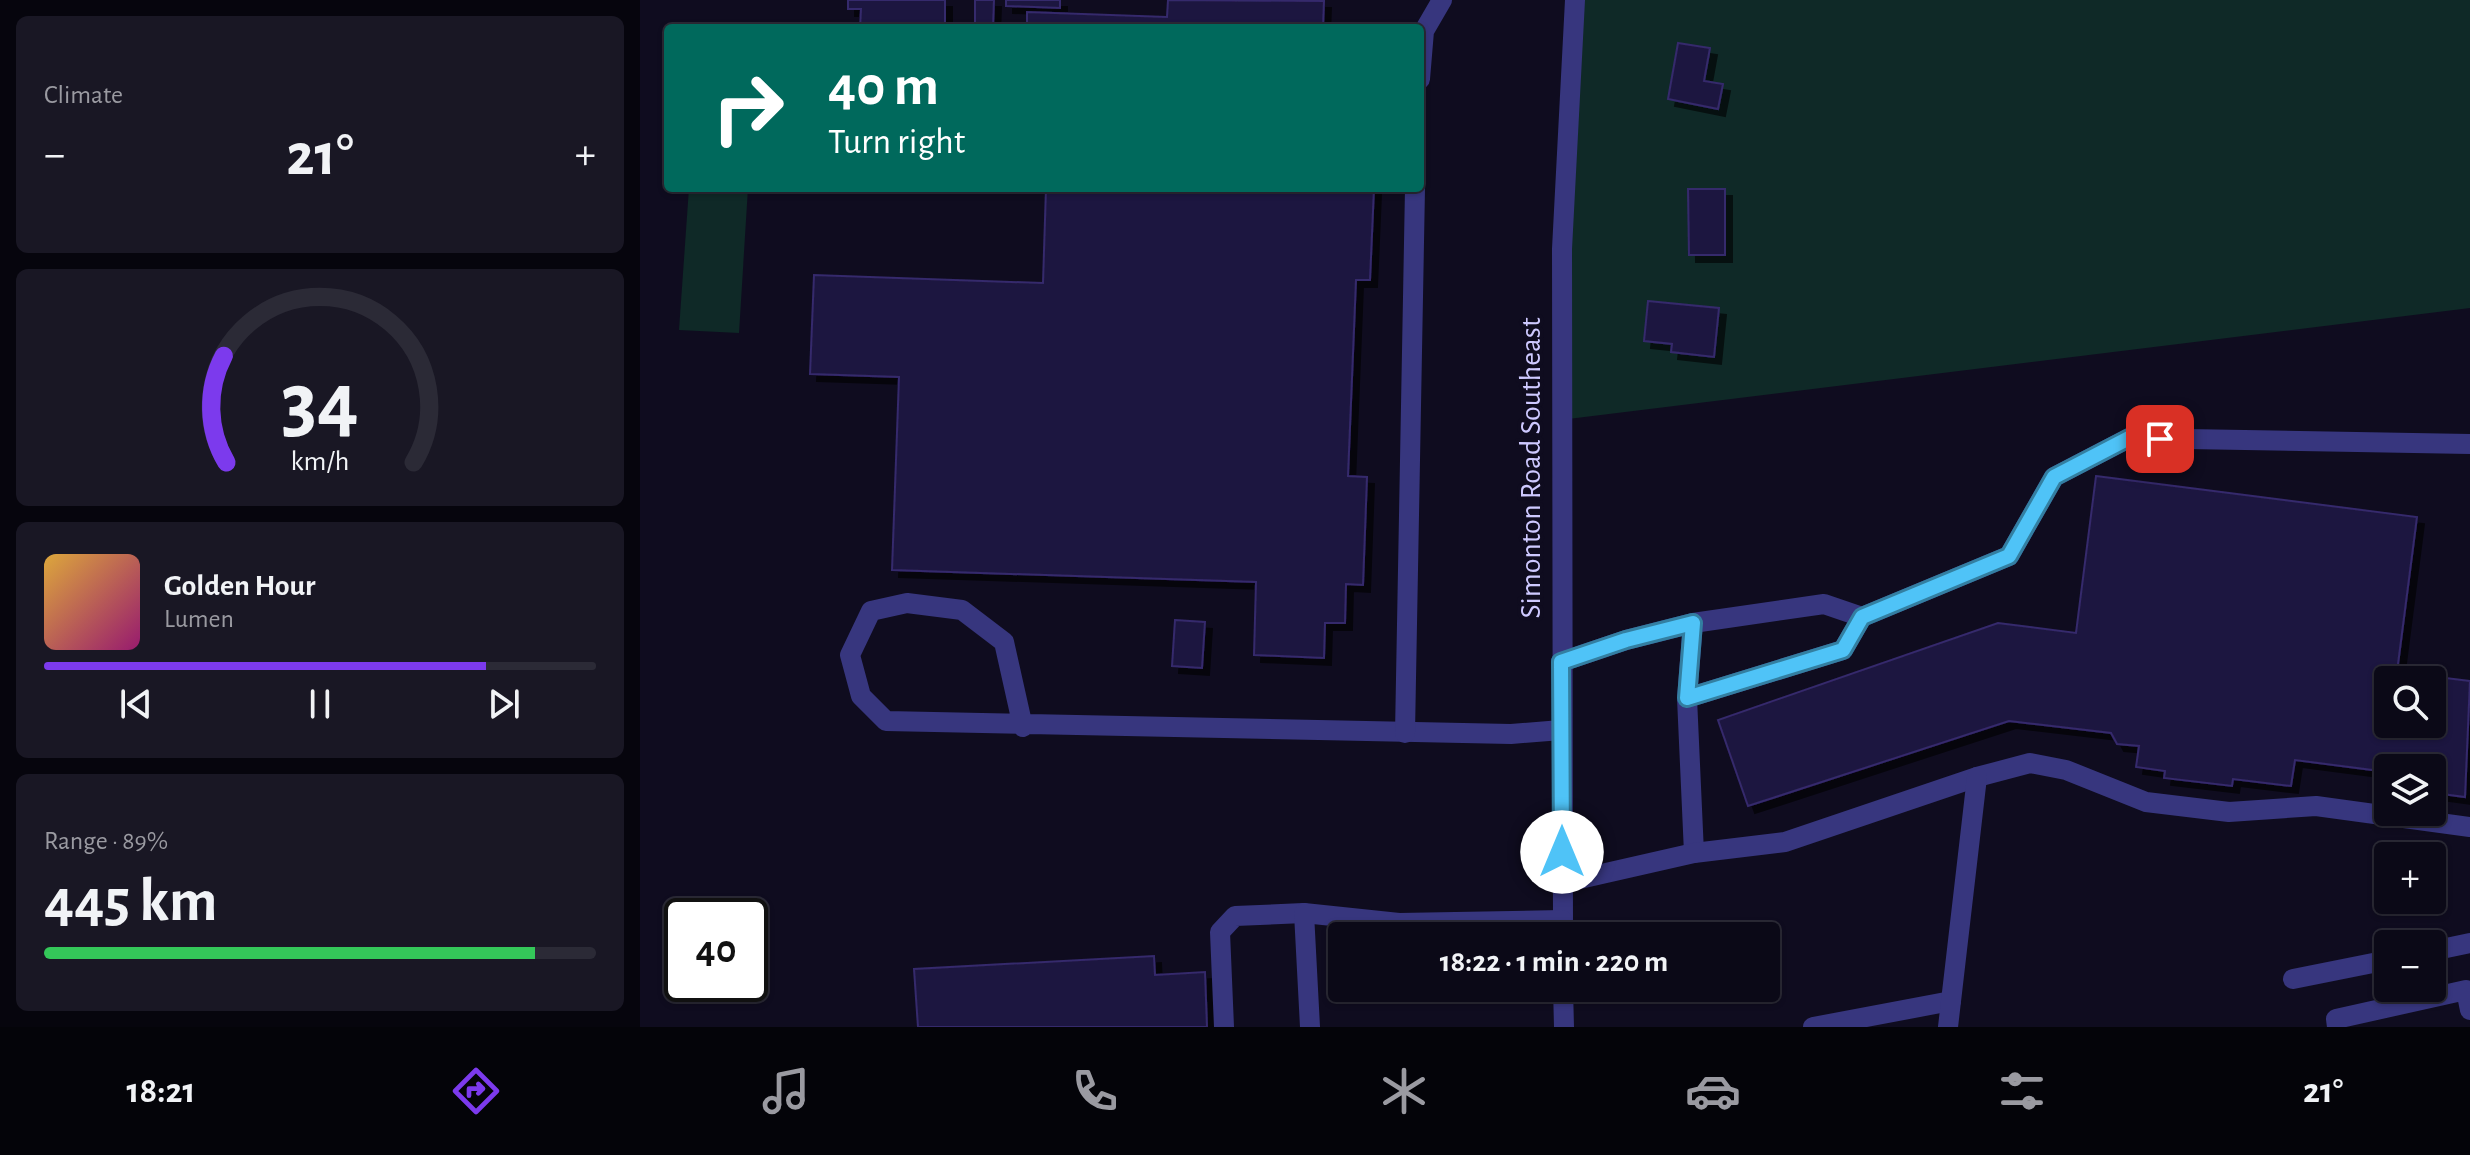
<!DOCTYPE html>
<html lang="en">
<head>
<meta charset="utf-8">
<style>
	:root { --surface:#0b0917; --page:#191724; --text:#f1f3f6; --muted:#9a9aa1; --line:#2b2a36; --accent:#7c3aed }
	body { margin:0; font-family:"Alegreya Sans",sans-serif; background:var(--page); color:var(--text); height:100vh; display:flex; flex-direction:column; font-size:30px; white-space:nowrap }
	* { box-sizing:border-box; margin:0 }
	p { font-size:26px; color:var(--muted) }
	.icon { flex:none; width:44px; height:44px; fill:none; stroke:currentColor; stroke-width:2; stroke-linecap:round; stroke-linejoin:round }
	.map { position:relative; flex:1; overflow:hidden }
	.panel { display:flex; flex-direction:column; gap:16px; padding:16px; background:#06050d; width:640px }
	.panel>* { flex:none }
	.top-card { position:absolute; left:24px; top:24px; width:760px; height:168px; border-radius:8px; box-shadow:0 2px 6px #0004,0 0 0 2px var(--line); background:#00695c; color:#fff; overflow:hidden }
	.controls { position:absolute; left:1734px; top:666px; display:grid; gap:16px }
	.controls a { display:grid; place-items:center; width:72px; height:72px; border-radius:8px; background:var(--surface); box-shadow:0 2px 6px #0004,0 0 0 2px var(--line); font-size:40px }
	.speed { position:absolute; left:24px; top:898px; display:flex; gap:16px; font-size:40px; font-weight:700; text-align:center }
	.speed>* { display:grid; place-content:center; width:104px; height:104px; border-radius:50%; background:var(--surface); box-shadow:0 2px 6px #0004,0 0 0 2px var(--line); line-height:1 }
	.speed .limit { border:4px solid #111; border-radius:12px; background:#fff; color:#111 }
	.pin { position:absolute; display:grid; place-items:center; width:68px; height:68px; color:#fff; margin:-34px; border-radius:16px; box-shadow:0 4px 12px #0006 }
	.me { position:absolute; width:88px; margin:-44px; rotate:0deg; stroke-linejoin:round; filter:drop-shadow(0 0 6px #0008) }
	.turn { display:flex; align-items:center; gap:28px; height:168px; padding:0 32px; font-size:36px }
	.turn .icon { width:104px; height:104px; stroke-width:2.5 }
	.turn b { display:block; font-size:56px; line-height:68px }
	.big { font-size:60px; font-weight:700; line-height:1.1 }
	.panel .tile { flex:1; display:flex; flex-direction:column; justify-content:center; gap:12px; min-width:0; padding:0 28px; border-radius:12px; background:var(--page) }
	.panel .dial { align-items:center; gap:0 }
	.dial svg { height:208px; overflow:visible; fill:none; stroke:var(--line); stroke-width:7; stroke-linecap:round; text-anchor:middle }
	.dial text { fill:var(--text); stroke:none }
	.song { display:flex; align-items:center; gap:24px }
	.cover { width:96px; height:96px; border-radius:12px; background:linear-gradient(135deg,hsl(40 70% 55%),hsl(320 70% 35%)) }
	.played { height:8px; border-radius:4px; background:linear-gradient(90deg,var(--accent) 80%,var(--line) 80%) }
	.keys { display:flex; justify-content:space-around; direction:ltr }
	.heat { display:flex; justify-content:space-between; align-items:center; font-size:44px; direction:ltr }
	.charge { height:12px; border-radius:6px; background:linear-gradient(90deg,#34c759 89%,var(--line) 0) }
	.trip { position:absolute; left:688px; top:922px; width:452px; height:80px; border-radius:8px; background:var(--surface); box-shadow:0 2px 6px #0004,0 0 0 2px var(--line); font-weight:700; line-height:80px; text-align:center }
	.tabs { display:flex; height:128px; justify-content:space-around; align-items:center; background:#040409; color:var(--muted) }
	.tabs .icon { width:56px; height:56px }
	.tabs .on { color:var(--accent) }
	.tabs b { font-size:36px; color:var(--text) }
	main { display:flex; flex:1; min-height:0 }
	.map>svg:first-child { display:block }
	.green { fill:#0f2927 }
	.building { fill:#1f1840; stroke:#35296c; stroke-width:2; fill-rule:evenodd; filter:url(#shadow) }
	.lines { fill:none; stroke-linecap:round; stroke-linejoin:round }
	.minor { stroke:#37367e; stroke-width:20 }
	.route-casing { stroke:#337fa1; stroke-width:20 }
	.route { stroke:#4fc3f7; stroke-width:14 }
	.labels { text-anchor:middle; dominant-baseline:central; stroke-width:8; stroke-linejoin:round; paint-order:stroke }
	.street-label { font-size:30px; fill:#cec9ff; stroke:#0f0c1f }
</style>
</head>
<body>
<main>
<section class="panel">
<div class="tile"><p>Climate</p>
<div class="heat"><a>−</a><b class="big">21°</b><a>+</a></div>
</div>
<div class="tile dial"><svg viewBox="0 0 100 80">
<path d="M14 69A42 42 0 1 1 86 69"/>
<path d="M14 69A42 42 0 0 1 13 28" stroke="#7c3aed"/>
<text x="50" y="56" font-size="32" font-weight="700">34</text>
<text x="50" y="72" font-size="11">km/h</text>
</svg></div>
<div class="tile">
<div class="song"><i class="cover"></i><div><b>Golden Hour</b><p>Lumen</p></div></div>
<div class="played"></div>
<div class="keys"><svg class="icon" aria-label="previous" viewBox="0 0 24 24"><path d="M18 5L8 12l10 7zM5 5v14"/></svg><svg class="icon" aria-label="pause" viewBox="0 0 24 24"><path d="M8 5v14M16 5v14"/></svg><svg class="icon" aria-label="next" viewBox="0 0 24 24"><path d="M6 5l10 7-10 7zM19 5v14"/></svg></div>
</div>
<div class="tile"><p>Range · 89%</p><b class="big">445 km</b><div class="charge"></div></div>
</section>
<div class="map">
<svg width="1830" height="1027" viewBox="0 0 1830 1027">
	<defs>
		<filter id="shadow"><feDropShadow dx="7" dy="7" stdDeviation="0" flood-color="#0009"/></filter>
	</defs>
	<rect width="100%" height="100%" fill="#0f0c1f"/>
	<g class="green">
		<path d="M 939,0 L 1830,0 L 1830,308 L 920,420 Z"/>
		<path d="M 49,188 L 108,188 L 99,333 L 39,330 Z"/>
	</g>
	<g class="building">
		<path d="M 208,0 L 305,0 L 305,28 L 220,28 L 221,9 L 208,9 Z"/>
		<path d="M 335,0 L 354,0 L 353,28 L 335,28 Z"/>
		<path d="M 366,0 L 420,0 L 420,8 L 366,6 Z"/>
		<path d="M 528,0 L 684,1 L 683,28 L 387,28 L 387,12 L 527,17 Z"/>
		<path d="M 1038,43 L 1070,48 L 1064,81 L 1083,84 L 1078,109 L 1028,99 Z"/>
		<path d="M 406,188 L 734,188 L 730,280 L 716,280 L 708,476 L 727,477 L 723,585 L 706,584 L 705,623 L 685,623 L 684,658 L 614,655 L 616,582 L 252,570 L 259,377 L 170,374 L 174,275 L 403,283 Z"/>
		<path d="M 1048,189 L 1085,189 L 1085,255 L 1049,255 Z"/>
		<path d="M 1008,301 L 1079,308 L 1074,357 L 1031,352 L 1032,344 L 1004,341 Z"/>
		<path d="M 1456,476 L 1777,517 L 1757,672 L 1830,681 L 1825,797 L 1794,793 L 1796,778 L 1792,777 L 1792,768 L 1748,768 L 1748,772 L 1655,760 L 1651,786 L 1593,779 L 1592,786 L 1524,778 L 1525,771 L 1496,767 L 1499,746 L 1477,744 L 1471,733 L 1369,721 L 1108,806 L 1078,720 L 1358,623 L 1436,633 ZM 1748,680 L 1792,680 L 1792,724 L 1748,724 Z"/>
		<path d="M 535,620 L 565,622 L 562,668 L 532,666 Z"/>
		<path d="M 514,956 L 515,975 L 565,972 L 567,1027 L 278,1027 L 274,969 Z"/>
	</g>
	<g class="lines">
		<g class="minor">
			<path d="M 780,79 L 784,31 L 802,0"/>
			<path d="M 1053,623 L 1184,604 L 1222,617"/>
			<path d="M 921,662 L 986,640 L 1053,623 L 1047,698 L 1054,853"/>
			<path d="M 1047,698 L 1203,650 L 1222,617 L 1369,556 L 1414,477 L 1489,438 L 1830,444"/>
			<path d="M 383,727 L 364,642 L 322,610 L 267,603 L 231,611 L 210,655 L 221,696 L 246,721 L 871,734 L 921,730"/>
			<path d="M 765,733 L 775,188"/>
			<path d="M 922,883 L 1054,853 L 1145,842 L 1337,777 L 1390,763 L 1426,770 L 1506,802 L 1589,812 L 1676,806 L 1830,827"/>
			<path d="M 923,936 L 922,249 L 935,0"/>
			<path d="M 1792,951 L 1830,943"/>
			<path d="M 1653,979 L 1748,960"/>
			<path d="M 923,988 L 924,1027"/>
			<path d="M 584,1027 L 580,932 L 595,916 L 664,913"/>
			<path d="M 670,1027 L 664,913 L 759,923 L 922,920"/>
			<path d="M 1173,1027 L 1311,1001"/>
			<path d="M 1308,1027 L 1337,777"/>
			<path d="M 1697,1027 L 1696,1019 L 1826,990 L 1830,1010"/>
		</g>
	</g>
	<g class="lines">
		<g class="route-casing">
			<path id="route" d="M 922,852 L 921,662 L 986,640 L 1053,623 L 1047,698 L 1203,650 L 1222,617 L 1369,556 L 1414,477 L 1489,438 L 1520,439"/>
		</g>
		<use href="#route" class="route"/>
	</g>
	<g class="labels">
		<g class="street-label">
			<text transform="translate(891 468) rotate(-90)">Simonton Road Southeast</text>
		</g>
	</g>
</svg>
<div class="controls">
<a><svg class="icon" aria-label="search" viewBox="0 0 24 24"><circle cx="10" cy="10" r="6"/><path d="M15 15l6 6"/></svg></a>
<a><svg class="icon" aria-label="layers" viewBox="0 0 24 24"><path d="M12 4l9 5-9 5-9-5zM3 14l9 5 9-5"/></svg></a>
<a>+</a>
<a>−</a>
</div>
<div class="speed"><div class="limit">40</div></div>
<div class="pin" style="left:1520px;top:439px;background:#d93025"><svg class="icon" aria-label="arrive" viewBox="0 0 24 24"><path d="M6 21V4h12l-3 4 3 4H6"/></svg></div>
<svg class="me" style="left:922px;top:852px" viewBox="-20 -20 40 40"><circle r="19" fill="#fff"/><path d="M0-13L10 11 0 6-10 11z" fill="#4fc3f7"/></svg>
<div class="trip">18:22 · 1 min · 220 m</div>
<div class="top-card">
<div class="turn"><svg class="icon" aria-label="right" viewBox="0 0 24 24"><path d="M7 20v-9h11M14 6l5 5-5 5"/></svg><div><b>40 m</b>Turn right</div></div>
</div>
</div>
</main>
<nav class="tabs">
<b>18:21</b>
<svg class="icon on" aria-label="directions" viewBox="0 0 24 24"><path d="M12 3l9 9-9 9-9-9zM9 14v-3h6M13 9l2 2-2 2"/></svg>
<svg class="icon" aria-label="music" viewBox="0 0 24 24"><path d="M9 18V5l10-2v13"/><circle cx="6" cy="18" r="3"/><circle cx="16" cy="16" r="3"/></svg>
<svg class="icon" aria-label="phone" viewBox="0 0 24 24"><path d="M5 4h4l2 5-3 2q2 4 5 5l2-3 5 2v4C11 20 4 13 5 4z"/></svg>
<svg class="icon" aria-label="climate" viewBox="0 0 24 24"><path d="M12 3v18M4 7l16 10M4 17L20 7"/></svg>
<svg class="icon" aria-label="car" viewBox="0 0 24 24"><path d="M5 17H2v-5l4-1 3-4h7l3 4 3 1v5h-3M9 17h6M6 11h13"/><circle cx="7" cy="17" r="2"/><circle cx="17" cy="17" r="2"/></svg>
<svg class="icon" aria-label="filters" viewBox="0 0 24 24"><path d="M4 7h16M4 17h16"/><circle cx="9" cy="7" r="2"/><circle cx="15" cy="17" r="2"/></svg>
<b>21°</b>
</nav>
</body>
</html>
